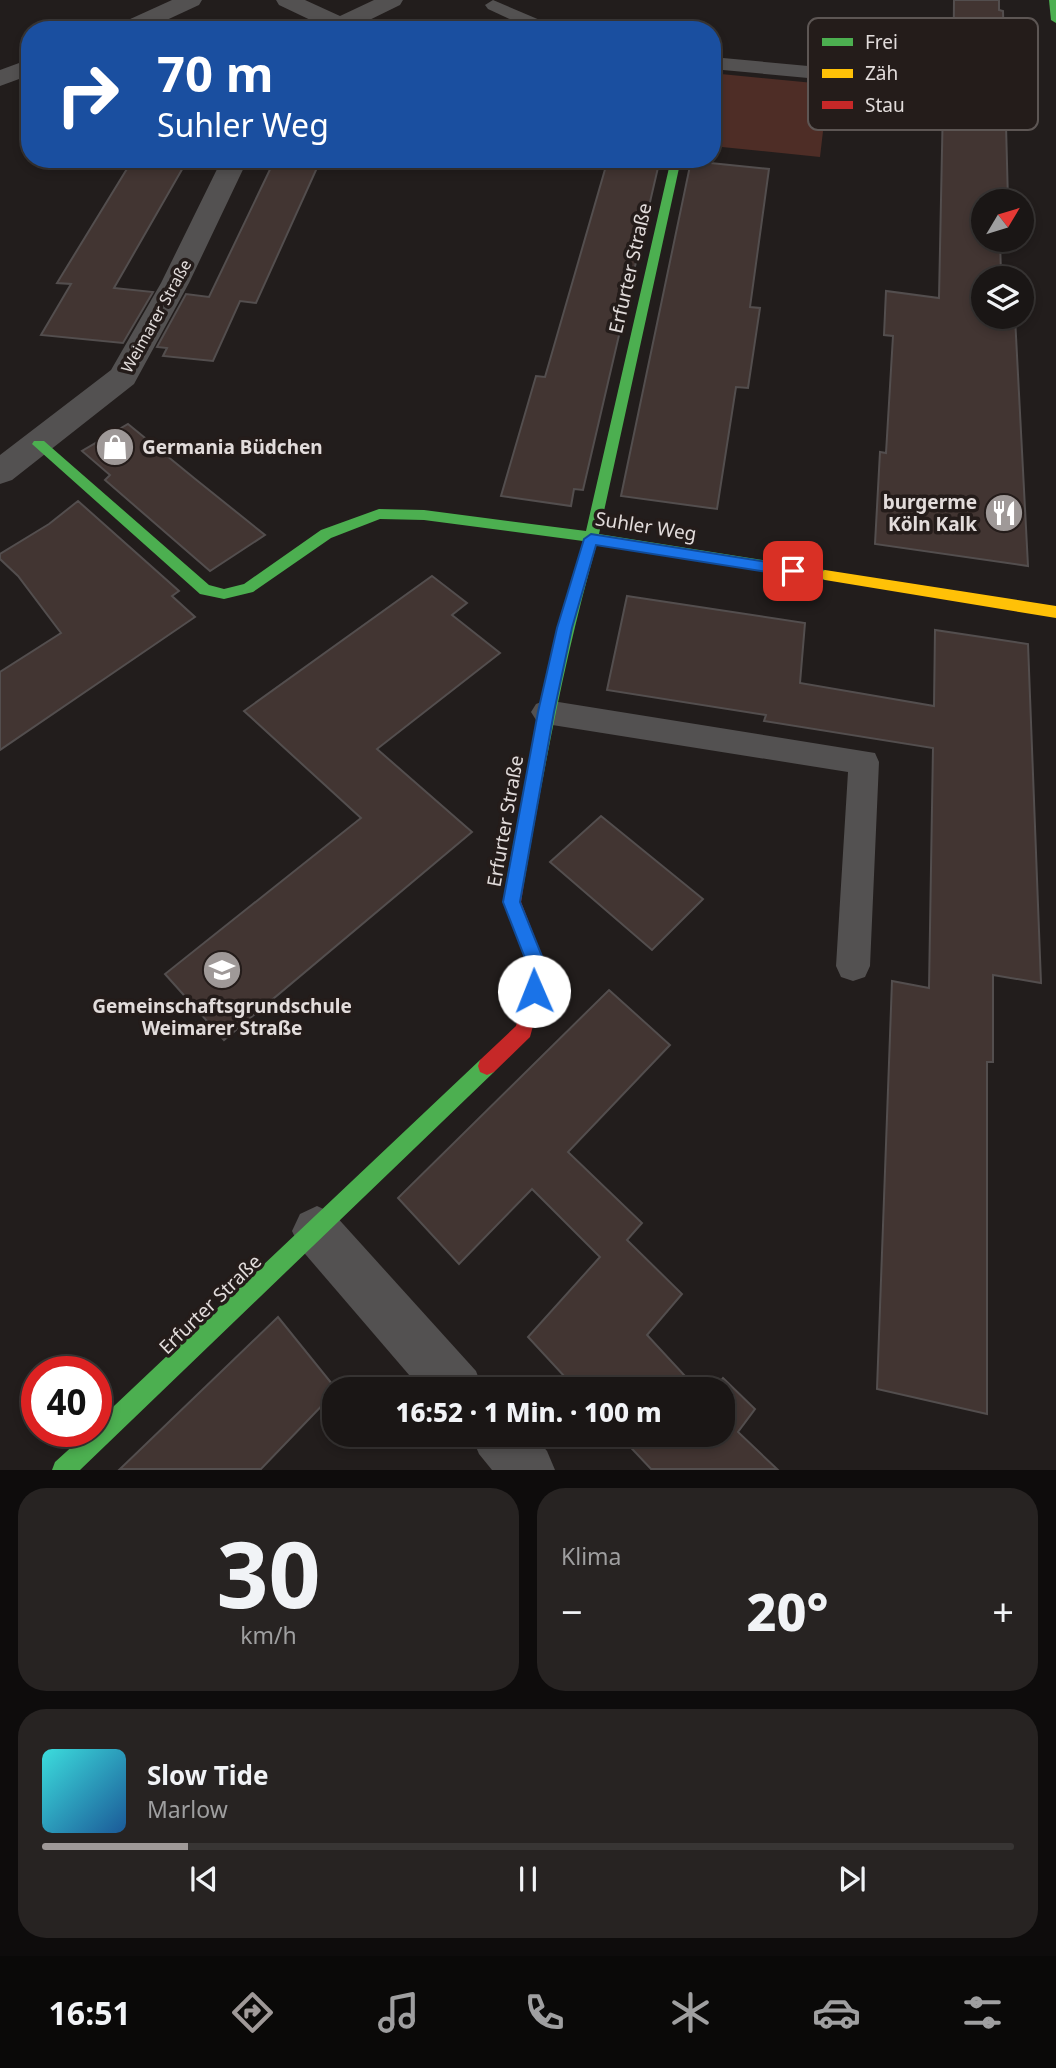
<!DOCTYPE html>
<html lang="de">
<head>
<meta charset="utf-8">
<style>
	:root { --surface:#1a1615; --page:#272322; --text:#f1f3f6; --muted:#9f9fa0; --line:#383534; --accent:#9f9998 }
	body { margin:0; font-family:"Noto Sans",sans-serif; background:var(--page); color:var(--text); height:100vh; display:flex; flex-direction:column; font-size:26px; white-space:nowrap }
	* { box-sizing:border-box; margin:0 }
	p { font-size:23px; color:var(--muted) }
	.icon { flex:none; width:38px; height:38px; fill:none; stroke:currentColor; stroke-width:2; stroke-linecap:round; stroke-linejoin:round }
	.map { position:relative; height:1470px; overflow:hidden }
	.panel { display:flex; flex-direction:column; gap:18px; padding:18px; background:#0e0c0c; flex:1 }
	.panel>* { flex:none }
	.top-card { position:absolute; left:21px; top:21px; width:700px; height:147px; border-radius:28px; box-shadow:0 4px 10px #0003,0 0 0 2px var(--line); background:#1a4fa0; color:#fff; overflow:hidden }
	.needle { width:46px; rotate:52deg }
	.tools { position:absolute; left:971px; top:189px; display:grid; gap:14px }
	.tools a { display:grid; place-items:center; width:63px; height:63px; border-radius:50%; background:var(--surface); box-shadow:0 4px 10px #0003,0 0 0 2px var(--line); font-size:35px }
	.speed { position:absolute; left:21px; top:1356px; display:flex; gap:14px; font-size:35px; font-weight:700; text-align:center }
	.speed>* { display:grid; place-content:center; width:91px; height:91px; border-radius:50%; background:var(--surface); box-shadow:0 4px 10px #0003,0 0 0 2px var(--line); line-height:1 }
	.speed .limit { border:10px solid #d22; background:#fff; color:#111 }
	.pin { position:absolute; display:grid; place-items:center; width:60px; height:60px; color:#fff; margin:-30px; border-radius:14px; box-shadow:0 4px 10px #0006 }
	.me { position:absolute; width:77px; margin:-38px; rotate:359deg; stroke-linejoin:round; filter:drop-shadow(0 0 5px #0008) }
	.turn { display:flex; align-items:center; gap:24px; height:147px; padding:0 21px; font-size:32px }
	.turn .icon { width:91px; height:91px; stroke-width:2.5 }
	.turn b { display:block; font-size:49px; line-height:60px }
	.big { font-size:52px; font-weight:800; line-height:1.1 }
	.panel .widget { flex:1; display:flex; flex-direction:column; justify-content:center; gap:10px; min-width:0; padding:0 24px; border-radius:28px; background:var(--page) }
	.panel .dial { align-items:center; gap:0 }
	.dial b { font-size:91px; line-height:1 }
	.song { display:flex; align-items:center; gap:21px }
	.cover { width:84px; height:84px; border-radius:10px; background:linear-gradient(135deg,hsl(180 70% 55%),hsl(210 70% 35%)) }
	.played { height:7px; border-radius:4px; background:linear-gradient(90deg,var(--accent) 15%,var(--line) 15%) }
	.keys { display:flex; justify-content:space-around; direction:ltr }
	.heat { display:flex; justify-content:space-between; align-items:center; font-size:38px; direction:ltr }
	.panel .tiles { flex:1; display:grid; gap:18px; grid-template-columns:1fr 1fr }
	.widget:last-child { grid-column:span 2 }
	.trip { position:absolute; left:322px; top:1377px; width:413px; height:70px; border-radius:28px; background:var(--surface); box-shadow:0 4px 10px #0003,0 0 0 2px var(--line); font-weight:800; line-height:70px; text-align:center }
	.tabs { display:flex; height:112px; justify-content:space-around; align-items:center; background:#0a0908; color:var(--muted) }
	.tabs .icon { width:49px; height:49px }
	.tabs .on { color:var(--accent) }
	.tabs b { font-size:32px; color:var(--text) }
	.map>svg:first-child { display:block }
	.green { fill:#4e2d26 }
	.building { fill:#423532; stroke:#534e4e; stroke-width:2 }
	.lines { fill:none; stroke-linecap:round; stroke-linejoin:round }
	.lane { fill:#535151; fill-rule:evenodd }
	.street { fill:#535151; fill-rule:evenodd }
	.fast { fill:#4caf50; fill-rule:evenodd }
	.slow { fill:#ffc107; fill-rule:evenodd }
	.jam { fill:#c62828; fill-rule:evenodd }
	.route { fill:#1a73e8; stroke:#114b97; stroke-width:2 }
	.labels { text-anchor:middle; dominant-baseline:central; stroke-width:7; stroke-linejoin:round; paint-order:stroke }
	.far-street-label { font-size:16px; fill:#e2dcdb; stroke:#241c1a }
	.street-label { font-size:19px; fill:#e2dcdb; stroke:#241c1a }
	.poi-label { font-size:19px; font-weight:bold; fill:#e2dcdb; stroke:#241c1a; text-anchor:start }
	.key { fill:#241c1a; stroke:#5d5654; stroke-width:2 }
	.key-label { font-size:19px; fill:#e2dcdb }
</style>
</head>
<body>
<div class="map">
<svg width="1056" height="1470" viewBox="0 0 1056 1470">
	<rect width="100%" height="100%" fill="#221d1c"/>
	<path class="green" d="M 721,74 L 824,84 L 829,80 L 820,157 L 712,146 L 712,77 Z"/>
	<g class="building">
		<path d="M 954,0 L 999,0 L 999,10 L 1003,11 L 1008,201 L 984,201 L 984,240 L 1000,240 L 1001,274 L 1011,275 L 1011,278 L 984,278 L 984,317 L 1015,317 L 1028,566 L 875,544 L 880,452 L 886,453 L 893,336 L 884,335 L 886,291 L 939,298 L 943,102 L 953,102 Z"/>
		<path d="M 133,159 L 188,159 L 114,288 L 153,292 L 123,343 L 41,335 L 71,284 L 57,283 Z"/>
		<path d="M 275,159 L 321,159 L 256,303 L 240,301 L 213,361 L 163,356 L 167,348 L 157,347 L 186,294 L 209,297 Z"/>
		<path d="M 608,159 L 660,159 L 583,490 L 574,489 L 571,506 L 501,496 L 536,376 L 545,377 Z"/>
		<path d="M 691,161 L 769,169 L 750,307 L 760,308 L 748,388 L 736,387 L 717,509 L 621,496 Z"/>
		<path d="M 128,424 L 194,478 L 265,535 L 210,571 L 105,480 L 110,475 L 82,451 Z"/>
		<path d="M 78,501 L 179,591 L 172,596 L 195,617 L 0,750 L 0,672 L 61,633 L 18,576 L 0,559 L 0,554 L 49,524 Z"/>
		<path d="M 432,576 L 467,603 L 452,615 L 500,653 L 377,749 L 472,832 L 224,1040 L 165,974 L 361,818 L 244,711 Z"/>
		<path d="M 627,596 L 805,623 L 800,683 L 934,706 L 935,630 L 1028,644 L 1041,983 L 993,975 L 993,1062 L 987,1062 L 987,1414 L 877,1389 L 892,981 L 929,988 L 933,748 L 764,721 L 766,715 L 607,690 Z"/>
		<path d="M 601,816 L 703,899 L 652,950 L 550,862 Z"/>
		<path d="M 609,990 L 670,1045 L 568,1152 L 642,1223 L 627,1240 L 682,1294 L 647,1335 L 698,1390 L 577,1390 L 528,1337 L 600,1257 L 532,1189 L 459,1264 L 398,1198 Z"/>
		<path d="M 278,1317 L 337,1390 L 334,1390 L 334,1393 L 261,1469 L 120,1469 Z"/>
		<path d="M 723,1378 L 755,1409 L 738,1432 L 777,1469 L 651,1469 L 619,1435 L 723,1435 L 723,1390 L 714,1390 Z"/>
	</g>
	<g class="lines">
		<g class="lane">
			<path d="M 493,0 L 554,26 L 557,30 L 533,30 L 488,9 L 485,5 Z"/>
			<path d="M 712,57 L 884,73 L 893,79 L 884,85 L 712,69 Z"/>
			<path d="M 546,700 L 875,753 L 879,762 L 870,966 L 865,977 L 853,981 L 841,977 L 836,966 L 848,772 L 546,724 L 536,720 L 531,712 L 536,704 Z"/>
		</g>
		<g class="street">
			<path d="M 172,0 L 202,0 L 199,5 L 145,30 L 113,30 L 117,25 Z"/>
			<path d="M 276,0 L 305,0 L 340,16 L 374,0 L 403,0 L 400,5 L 349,30 L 318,30 L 321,25 L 279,5 Z"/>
			<path d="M 30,59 L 30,75 L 0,86 L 0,70 Z"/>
			<path d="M 222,159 L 248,159 L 189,283 L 134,384 L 12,480 L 0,484 L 0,455 L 111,370 L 161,283 Z"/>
			<path d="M 317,1206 L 334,1214 L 476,1371 L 483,1390 L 422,1390 L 300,1248 L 292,1231 L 300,1214 Z"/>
			<path d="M 471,1435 L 533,1435 L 547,1451 L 555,1470 L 492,1470 L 479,1454 Z"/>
		</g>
		<g class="fast">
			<path d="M 1049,0 L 1056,0 L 1056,23 L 1051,20 Z"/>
			<path d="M 671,159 L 681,159 L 599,534 L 825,570 L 832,575 L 825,580 L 597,543 C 565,655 544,768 524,883 L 521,888 L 515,891 L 509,888 L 506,883 L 538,712 L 558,628 L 583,541 L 424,520 L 380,519 L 331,538 L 253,592 L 224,599 L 200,594 L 32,444 L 34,441 L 44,441 L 209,585 L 224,589 L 244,584 L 321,530 L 379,509 L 424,510 L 586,531 Z"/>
			<path d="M 487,1057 L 494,1060 L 496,1066 L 494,1072 L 80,1470 L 52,1470 L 55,1462 L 88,1432 L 96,1432 L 96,1423 L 480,1060 Z"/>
		</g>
		<path class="slow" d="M 825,570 L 1056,606 L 1056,618 L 825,580 L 818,575 Z"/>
		<path class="jam" d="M 515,875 L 521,878 L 524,883 L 521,902 L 548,971 L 530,1037 L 494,1072 L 487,1075 L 480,1072 L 478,1066 L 480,1060 L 516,1026 L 530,971 L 503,902 L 509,878 Z"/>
	</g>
	<path class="route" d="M 591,534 L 793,566 L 800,571 L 793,576 L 596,545 L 572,628 L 554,712 L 520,902 L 548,971 L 540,997 L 534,1000 L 527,997 L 525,991 L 530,971 L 503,902 L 538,712 L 557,628 L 584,539 Z"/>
	<defs>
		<g id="shop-disc" transform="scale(2.0125)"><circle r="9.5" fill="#9f9998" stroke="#241c1a"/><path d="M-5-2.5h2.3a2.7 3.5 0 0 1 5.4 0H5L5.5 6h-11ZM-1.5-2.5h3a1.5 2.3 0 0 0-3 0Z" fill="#fff"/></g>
		<g id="restaurant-disc" transform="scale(2.0125)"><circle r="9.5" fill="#9f9998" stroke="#241c1a"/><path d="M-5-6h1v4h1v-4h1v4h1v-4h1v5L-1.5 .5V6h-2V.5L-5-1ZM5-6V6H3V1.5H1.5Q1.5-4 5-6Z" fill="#fff"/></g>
		<g id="school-disc" transform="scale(2.0125)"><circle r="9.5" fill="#9f9998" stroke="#241c1a"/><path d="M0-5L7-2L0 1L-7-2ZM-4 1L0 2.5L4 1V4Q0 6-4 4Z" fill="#fff"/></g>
	</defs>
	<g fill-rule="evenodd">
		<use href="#shop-disc" x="115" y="447"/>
		<use href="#restaurant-disc" x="1004" y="513"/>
		<use href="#school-disc" x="222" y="970"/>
	</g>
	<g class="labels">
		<g class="far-street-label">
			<text transform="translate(156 316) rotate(-61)">Weimarer Straße</text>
		</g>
		<g class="street-label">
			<text transform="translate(630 268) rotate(-77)">Erfurter Straße</text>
			<text transform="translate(646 526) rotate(9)">Suhler Weg</text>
			<text transform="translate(505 821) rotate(-80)">Erfurter Straße</text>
			<text transform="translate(210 1304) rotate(-44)">Erfurter Straße</text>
		</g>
		<g class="poi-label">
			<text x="142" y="447">Germania Büdchen</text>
			<text x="977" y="502" text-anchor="end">burgerme<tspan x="977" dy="22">Köln Kalk</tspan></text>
			<text x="222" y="1006" text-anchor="middle">Gemeinschaftsgrundschule<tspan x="222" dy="22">Weimarer Straße</tspan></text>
		</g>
	</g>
	<rect x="808" y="18" width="230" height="112" rx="10" class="key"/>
	<rect x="822" y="38" width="31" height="8" fill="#4caf50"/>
	<rect x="822" y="69" width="31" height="9" fill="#ffc107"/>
	<rect x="822" y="101" width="31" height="8" fill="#c62828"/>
	<g class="key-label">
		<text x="865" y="49">Frei</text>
		<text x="865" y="80">Zäh</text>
		<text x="865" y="112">Stau</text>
	</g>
</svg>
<div class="tools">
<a><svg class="needle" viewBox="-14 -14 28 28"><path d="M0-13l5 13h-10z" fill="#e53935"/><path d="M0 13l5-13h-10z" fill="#9f9fa0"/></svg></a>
<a><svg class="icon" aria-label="layers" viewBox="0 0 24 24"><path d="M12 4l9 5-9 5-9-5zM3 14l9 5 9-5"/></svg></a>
</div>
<div class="speed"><div class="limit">40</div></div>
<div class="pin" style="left:793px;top:571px;background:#d93025"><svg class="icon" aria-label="arrive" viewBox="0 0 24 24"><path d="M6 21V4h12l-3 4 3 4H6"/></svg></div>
<svg class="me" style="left:534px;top:991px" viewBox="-20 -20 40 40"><circle r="19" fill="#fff"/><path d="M0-13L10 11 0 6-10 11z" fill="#1a73e8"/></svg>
<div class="trip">16:52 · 1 Min. · 100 m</div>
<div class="top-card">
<div class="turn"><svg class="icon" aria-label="right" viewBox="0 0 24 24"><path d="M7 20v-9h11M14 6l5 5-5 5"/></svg><div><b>70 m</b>Suhler Weg</div></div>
</div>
</div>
<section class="panel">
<div class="tiles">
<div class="widget dial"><b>30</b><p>km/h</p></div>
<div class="widget"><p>Klima</p>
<div class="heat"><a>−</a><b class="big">20°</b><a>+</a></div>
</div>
<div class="widget">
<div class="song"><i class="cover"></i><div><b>Slow Tide</b><p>Marlow</p></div></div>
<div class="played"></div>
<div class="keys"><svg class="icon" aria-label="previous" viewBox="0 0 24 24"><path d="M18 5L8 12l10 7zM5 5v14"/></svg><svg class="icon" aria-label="pause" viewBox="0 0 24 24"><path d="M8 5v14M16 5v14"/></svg><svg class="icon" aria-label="next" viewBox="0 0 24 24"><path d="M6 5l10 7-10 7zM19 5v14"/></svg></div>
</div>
</div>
</section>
<nav class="tabs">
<b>16:51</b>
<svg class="icon on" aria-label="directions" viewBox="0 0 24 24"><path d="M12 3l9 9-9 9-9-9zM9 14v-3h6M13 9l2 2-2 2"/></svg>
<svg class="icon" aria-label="music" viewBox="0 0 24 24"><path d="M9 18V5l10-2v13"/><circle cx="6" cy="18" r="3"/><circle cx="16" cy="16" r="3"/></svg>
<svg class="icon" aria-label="phone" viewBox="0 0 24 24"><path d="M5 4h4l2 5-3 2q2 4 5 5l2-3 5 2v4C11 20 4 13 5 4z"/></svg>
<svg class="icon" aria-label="climate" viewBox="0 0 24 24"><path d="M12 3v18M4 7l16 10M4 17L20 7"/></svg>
<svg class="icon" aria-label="car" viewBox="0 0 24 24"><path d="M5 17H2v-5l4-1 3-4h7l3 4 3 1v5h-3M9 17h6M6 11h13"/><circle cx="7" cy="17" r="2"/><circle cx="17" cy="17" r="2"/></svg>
<svg class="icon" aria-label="filters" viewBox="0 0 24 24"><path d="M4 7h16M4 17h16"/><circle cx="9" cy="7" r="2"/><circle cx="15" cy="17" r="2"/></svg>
</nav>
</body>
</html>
